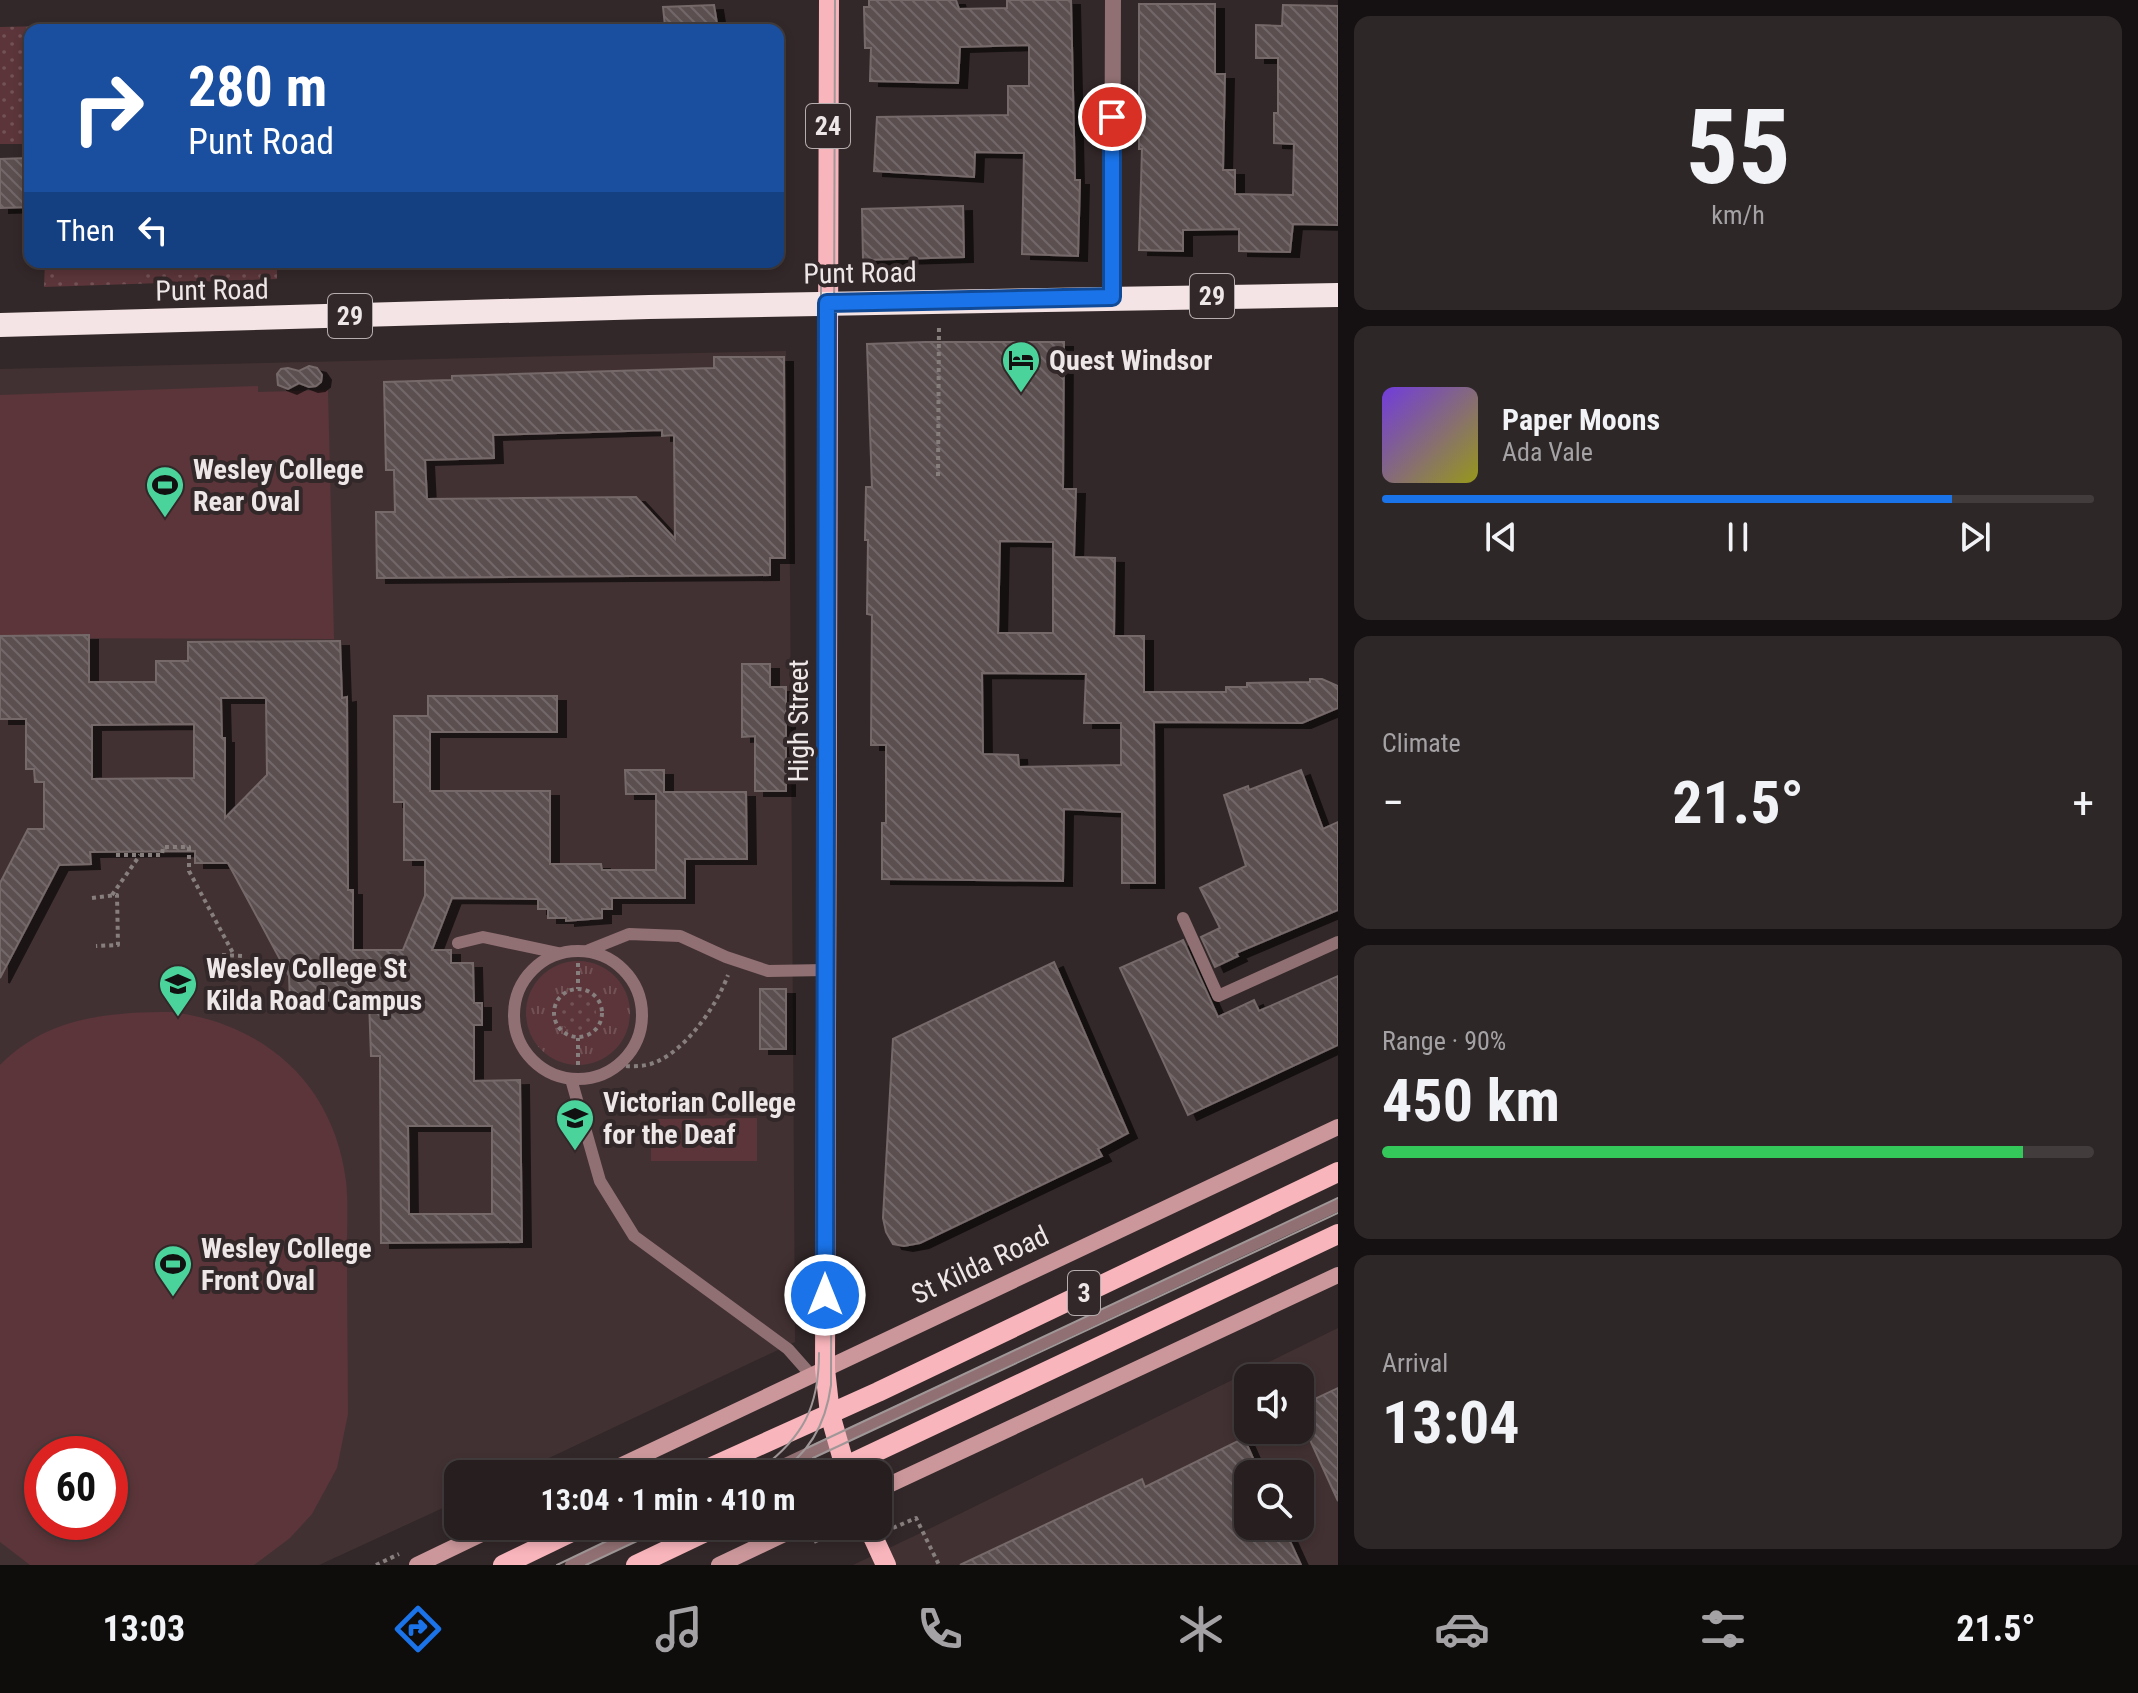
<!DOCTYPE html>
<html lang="en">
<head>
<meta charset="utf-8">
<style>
	:root { --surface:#261e1f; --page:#2e2728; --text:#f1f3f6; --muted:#a4a2a4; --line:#423c3d; --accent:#1a73e8 }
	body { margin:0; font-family:"Roboto Condensed",sans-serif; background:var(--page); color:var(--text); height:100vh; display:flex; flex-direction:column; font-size:30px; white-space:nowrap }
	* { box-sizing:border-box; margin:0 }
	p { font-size:26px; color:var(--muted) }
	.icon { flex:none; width:44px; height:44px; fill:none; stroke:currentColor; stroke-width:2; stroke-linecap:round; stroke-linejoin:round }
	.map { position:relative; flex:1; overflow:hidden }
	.details { display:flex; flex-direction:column; gap:16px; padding:16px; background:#151011; width:800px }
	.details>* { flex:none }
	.banner { position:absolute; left:24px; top:24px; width:760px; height:244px; border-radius:16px; box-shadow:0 4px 12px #0003,0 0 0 2px var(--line); background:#1a4fa0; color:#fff; overflow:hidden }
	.buttons { position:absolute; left:1234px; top:1364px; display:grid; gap:16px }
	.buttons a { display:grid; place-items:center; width:80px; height:80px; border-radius:16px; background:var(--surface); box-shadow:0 4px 12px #0003,0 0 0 2px var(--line); font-size:40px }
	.speed { position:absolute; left:24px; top:1436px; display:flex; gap:16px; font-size:40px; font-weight:700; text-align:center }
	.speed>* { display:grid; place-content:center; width:104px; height:104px; border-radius:50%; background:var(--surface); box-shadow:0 4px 12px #0003,0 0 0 2px var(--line); line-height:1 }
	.speed .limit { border:12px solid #d22; background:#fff; color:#111 }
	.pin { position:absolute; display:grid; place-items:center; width:68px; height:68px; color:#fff; margin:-34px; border:4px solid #fff; border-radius:50%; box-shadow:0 2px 8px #0007 }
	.me { position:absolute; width:88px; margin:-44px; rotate:0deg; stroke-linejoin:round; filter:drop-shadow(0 0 6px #0008) }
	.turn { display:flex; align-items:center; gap:28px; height:168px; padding:0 32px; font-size:36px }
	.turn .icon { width:104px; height:104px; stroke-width:2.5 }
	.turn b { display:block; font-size:56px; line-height:68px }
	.then { display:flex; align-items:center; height:76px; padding:0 32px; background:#0003; gap:16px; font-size:30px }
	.big { font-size:60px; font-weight:700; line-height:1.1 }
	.details .widget { flex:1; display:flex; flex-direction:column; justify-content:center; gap:12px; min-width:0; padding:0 28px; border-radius:16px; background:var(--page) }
	.details .dial { align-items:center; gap:0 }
	.dial b { font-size:104px; line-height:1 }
	.song { display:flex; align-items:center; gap:24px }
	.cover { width:96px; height:96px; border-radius:12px; background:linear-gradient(135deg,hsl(260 70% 55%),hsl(60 70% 35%)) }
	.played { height:8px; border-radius:4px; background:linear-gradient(90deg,var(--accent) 80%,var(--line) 80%) }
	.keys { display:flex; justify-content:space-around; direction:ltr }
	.heat { display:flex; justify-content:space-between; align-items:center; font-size:44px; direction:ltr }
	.charge { height:12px; border-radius:6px; background:linear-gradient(90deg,#34c759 90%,var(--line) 0) }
	.trip { position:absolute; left:444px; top:1460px; width:448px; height:80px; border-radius:16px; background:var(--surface); box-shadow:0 4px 12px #0003,0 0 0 2px var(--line); font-weight:700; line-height:80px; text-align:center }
	.menu { display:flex; height:128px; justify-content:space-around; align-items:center; background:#0f0c0c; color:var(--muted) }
	.menu .icon { width:56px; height:56px }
	.menu .current { color:var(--accent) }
	.menu b { font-size:36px; color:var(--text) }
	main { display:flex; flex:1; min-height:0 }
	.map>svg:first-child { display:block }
	.built { fill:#423133; fill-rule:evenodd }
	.grass { fill:url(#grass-tufts) }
	.park { fill:url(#park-dots) }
	.pitch { fill:#5b3539; fill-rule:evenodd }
	.building { fill:url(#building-back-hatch); stroke:#76696a; stroke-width:2; fill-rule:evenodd; filter:url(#shadow) }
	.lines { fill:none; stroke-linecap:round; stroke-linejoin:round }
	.path { stroke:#877e7e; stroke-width:4; stroke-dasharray:4 4; stroke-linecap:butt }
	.lane { stroke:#917073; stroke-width:12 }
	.street { stroke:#917073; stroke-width:16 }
	.secondary { stroke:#cb979b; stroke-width:16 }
	.primary { stroke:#f8b5bb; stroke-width:20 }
	.highway { stroke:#f5e4e5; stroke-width:24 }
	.tram { stroke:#a09798; stroke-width:2 }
	.route-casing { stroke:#114b97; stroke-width:20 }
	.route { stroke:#1a73e8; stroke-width:14 }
	.labels { text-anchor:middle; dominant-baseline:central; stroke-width:8; stroke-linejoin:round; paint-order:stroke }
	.shield { fill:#332829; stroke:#b6aeae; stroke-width:2 }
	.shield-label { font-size:26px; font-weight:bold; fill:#eee7e7 }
	.street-label { font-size:28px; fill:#eee7e7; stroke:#332829 }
	.poi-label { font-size:28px; font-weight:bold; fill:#eee7e7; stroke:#332829; text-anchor:start }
</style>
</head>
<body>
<main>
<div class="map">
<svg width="1338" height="1565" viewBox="0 0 1338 1565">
	<defs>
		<pattern id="grass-tufts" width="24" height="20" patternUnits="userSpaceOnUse" patternTransform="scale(2)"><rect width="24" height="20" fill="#5b3539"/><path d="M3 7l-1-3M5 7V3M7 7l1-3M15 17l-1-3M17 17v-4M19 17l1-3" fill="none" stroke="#735256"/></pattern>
		<pattern id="park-dots" width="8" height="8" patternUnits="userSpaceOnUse" patternTransform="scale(2)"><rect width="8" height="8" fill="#5b3539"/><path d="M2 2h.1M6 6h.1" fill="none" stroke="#735256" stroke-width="1.8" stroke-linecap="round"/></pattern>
		<pattern id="building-back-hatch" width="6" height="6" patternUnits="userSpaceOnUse" patternTransform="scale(2)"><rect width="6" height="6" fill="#5b4f50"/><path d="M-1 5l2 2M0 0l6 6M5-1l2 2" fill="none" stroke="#736869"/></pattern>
		<filter id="shadow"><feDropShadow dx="9" dy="5" stdDeviation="0" flood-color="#0009"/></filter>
	</defs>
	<rect width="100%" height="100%" fill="#332829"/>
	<g class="built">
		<path d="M 786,351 L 790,576 L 795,1342 L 515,1474 L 458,1474 L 458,1501 L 319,1565 L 0,1565 L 0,369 ZM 42,1454 L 110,1454 L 110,1522 L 42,1522 Z"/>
		<path d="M 1338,1328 L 1338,1565 L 853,1565 L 927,1530 ZM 1248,1378 L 1300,1378 L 1300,1430 L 1248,1430 ZM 1248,1474 L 1300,1474 L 1300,1526 L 1248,1526 Z"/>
	</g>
	<circle class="grass" cx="578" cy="1013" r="52"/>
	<g class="park">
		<path d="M 46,26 L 46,30 L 30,30 L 30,144 L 0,144 L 0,27 Z"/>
		<path d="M 45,262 L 277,262 L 277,279 L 44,287 Z"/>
		<circle cx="577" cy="1013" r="19"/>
	</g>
	<g class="pitch">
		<path d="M 59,262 L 144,262 L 145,279 L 59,280 Z"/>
		<path d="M 174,262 L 260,262 L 260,273 L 175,275 Z"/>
		<path d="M 258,386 L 258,392 L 328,390 L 334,639 L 0,638 L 0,395 Z"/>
		<path d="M 172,1012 C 266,1024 334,1085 346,1181 C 349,1209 346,1239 347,1267 C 347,1316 348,1365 348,1414 L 337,1468 L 312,1514 L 290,1538 L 254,1565 L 30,1565 L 0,1542 L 0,1065 C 47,1017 108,1012 172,1012 ZM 110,1454 L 110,1522 L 42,1522 L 42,1454 Z"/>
		<path d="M 757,1118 L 757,1161 L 651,1161 L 651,1119 Z"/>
	</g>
	<g class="building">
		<path d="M 869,0 L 956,0 L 959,9 L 1007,8 L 1007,0 L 1071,0 L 1075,180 L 1080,180 L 1078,256 L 1022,254 L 1024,153 L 975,152 L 974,177 L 874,171 L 877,117 L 1008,115 L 1008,86 L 1029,86 L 1029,45 L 960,47 L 958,83 L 870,81 L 871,48 L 865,48 L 864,7 L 869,7 Z"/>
		<path d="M 1139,4 L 1215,4 L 1215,74 L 1225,74 L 1223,170 L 1235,170 L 1235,194 L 1293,195 L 1294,144 L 1274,143 L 1274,113 L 1278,113 L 1278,58 L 1256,58 L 1256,25 L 1282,26 L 1283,5 L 1338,6 L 1338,225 L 1293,224 L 1290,252 L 1239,251 L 1239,229 L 1183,230 L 1183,251 L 1139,250 L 1142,149 L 1139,149 Z"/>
		<path d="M 714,5 L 718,30 L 686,30 L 686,25 L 665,26 L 663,7 Z"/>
		<path d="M 28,158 L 30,207 L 0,208 L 0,159 Z"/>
		<path d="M 963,206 L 964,257 L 863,260 L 862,209 Z"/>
		<path d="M 925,342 L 1064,342 L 1063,489 L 1076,489 L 1074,557 L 1115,558 L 1114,636 L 1144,636 L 1144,692 L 1226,692 L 1226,687 L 1247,687 L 1247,683 L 1310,682 L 1310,679 L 1322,679 L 1338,686 L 1338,708 L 1302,723 L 1154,722 L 1155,883 L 1122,883 L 1122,812 L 1064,809 L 1063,881 L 882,879 L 882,823 L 886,823 L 886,745 L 871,745 L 872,615 L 867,614 L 868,540 L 865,540 L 866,487 L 872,487 L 867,344 ZM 1000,541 L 1053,542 L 1053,633 L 998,633 ZM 982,673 L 1086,674 L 1084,723 L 1121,723 L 1121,765 L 1019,767 L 1018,755 L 983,754 Z"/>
		<path d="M 714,357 L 784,357 L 785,558 L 770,558 L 770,575 L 377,578 L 376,512 L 395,512 L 394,470 L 386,470 L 384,382 L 452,380 L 452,376 L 714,368 ZM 662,430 L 662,436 L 674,435 L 675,539 L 636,497 L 427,499 L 425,460 L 494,458 L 493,435 Z"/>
		<path d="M 309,366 L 317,368 L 322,375 L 321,382 L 316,386 L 309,387 L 299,383 L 288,389 L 278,385 L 277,374 L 281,369 L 288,368 L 299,371 Z"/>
		<path d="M 89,635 L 89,682 L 156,682 L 156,661 L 188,661 L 188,642 L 340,641 L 342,698 L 347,697 L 348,890 L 353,890 L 353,950 L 403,950 L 425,896 L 425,860 L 404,860 L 404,802 L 394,802 L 394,716 L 428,716 L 428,696 L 557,696 L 557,732 L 430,732 L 430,791 L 550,791 L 550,864 L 601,864 L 602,870 L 656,870 L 656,794 L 626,794 L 625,770 L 664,770 L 664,792 L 746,792 L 747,859 L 685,859 L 685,898 L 612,898 L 612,909 L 602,909 L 602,918 L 566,921 L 566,918 L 548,918 L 548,909 L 538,909 L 538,899 L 452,898 L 432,950 L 451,950 L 451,963 L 473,963 L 474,1003 L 482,1003 L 482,1025 L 474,1025 L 474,1081 L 520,1080 L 522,1242 L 381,1243 L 380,1056 L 371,1056 L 369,1000 L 290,1001 L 289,976 L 228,863 L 195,863 L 195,851 L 90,852 L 91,864 L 59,865 L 0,978 L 0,883 L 28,829 L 44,829 L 44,782 L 35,782 L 34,769 L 26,769 L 26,719 L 0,719 L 0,636 ZM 221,698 L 266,698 L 267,775 L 225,818 L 225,738 L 222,738 ZM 194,724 L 194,778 L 92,779 L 92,725 ZM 408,1126 L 492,1126 L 492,1214 L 409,1214 Z"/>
		<path d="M 742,664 L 770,664 L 770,687 L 786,687 L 786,791 L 755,791 L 755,736 L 742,737 Z"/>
		<path d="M 1301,770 L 1323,829 L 1338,822 L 1338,910 L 1236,953 L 1238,956 L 1215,967 L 1201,937 L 1220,928 L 1200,888 L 1246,866 L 1224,795 L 1248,786 L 1249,790 Z"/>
		<path d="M 1183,940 L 1218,1017 L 1254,1000 L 1259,1011 L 1338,976 L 1338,1045 L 1188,1115 L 1120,968 Z"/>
		<path d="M 1054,962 L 1128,1133 L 1098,1149 L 1102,1156 L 920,1243 L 904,1246 L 893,1244 L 886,1232 L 883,1218 L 893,1039 Z"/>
		<rect x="760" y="989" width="26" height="60"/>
		<path d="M 1338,1388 L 1338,1501 L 1300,1418 L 1300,1406 Z"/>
		<path d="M 1244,1438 L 1260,1474 L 1248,1474 L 1248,1526 L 1283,1526 L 1301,1565 L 960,1565 L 1142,1479 L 1145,1487 Z"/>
	</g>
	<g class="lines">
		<g class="path">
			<path d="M 938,476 L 939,326"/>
			<path d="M 116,855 L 162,855 L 163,847 L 189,847 L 189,871 L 234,955"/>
			<path d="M 112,895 L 140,855"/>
			<path d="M 92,898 L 117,895 L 118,945 L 96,946"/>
			<path d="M 222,955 L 243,956"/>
			<path d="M 578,963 L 578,989"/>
			<circle cx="578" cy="1013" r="24"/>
			<path d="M 578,1065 L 578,1038"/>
			<path d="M 618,1065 C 630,1067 645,1067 656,1062 C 687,1049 717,1005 728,975"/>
			<path d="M 569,1474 L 585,1467"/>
			<path d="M 893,1528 L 916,1518 L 939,1565"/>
			<path d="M 814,1542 L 846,1527"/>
			<path d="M 376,1565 L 399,1554"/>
		</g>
		<g class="lane">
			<path d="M 1183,918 L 1218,996 L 1338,942"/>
			<path d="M 458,943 L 483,937 L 558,953"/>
			<path d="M 589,950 L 629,934 L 680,936 L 726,957 L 768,971 L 826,970"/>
			<circle cx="578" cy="1015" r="64"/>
			<path d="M 571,1079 L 600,1181 L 634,1236 L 788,1349 L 811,1375"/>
			<path d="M 764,1474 L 1338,1205"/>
			<path d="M 571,1565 L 654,1526"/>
		</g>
		<path class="street" d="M 1112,297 L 1113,0"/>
		<g class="secondary">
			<path d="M 603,1474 L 1338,1127"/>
			<path d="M 878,1490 L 1338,1275"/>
			<path d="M 417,1565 L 498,1526"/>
			<path d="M 719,1565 L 801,1526"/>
		</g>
		<g class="primary">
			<path d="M 829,0 L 825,1369 L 830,1414 L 847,1474"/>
			<path d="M 696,1474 L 878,1392 L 1338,1172"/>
			<path d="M 829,1474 L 1338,1234"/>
			<path d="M 868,1526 L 886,1565"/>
			<path d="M 503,1565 L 584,1526"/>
			<path d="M 636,1565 L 718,1526"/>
		</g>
		<path class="highway" d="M 0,325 L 649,307 L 1338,295"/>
		<g class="tram">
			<path d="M 821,385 L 821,281"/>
			<path d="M 807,1448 L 1338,1198"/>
			<path d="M 813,1458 L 1338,1213"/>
			<path d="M 759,1470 C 803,1438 819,1407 819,1353"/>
			<path d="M 776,1474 C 810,1454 826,1423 831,1385 L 835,0"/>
			<path d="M 557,1565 L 638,1526"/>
			<path d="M 586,1565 L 669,1526"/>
		</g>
	</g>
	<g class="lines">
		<g class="route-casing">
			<path id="route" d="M 825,1295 L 827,303 L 1112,297 L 1112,117"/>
		</g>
		<use href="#route" class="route"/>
	</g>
	<defs>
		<g id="hotel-pin" transform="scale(2)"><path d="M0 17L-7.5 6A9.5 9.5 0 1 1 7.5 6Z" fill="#4ad49c" stroke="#332829"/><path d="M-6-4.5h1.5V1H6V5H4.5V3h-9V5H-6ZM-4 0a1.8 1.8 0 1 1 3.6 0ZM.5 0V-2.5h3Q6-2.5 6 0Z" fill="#111"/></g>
		<g id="stadium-pin" transform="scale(2)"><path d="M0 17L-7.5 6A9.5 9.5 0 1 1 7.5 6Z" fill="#4ad49c" stroke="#332829"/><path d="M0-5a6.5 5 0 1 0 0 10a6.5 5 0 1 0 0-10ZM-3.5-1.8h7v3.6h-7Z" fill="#111"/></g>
		<g id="school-pin" transform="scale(2)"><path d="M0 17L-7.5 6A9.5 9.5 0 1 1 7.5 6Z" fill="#4ad49c" stroke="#332829"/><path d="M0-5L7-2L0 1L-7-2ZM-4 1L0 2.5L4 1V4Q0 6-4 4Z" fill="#111"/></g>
	</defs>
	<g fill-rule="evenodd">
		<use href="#hotel-pin" x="1021" y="360"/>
		<use href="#stadium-pin" x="165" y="485"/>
		<use href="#school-pin" x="178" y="984"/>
		<use href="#school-pin" x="575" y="1118"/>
		<use href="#stadium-pin" x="173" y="1264"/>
	</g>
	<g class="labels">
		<g class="shield">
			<rect x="806" y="104" width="44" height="44" rx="6"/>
			<rect x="1190" y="274" width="44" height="44" rx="6"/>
			<rect x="328" y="294" width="44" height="44" rx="6"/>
			<rect x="1068" y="1271" width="32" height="44" rx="6"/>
		</g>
		<g class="shield-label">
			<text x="828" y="126">24</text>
			<text x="1212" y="296">29</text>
			<text x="350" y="316">29</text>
			<text x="1084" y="1293">3</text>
		</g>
		<g class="street-label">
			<text transform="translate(860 273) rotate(-1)">Punt Road</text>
			<text transform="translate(212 290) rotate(-1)">Punt Road</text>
			<text transform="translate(798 721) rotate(-90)">High Street</text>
			<text transform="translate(980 1265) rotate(-25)">St Kilda Road</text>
		</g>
		<g class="poi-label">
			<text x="1049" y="360">Quest Windsor</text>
			<text x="193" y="469">Wesley College<tspan x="193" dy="32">Rear Oval</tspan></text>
			<text x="206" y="968">Wesley College St<tspan x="206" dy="32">Kilda Road Campus</tspan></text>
			<text x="603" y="1102">Victorian College<tspan x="603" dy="32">for the Deaf</tspan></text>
			<text x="201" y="1248">Wesley College<tspan x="201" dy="32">Front Oval</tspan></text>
		</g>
	</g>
</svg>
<div class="buttons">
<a><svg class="icon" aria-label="sound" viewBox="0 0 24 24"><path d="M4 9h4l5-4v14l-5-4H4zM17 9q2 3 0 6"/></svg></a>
<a><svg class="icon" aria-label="search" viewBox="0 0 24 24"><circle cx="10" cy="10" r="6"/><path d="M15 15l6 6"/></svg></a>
</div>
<div class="speed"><div class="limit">60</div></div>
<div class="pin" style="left:1112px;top:117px;background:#d93025"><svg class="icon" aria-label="arrive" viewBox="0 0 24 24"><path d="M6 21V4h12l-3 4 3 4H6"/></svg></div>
<svg class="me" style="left:825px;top:1295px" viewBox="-20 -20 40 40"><circle r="17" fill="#1a73e8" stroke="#fff" stroke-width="3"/><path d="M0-11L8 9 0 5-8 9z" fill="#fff"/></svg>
<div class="trip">13:04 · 1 min · 410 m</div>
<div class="banner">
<div class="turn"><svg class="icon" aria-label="right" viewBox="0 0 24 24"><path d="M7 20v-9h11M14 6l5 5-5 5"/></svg><div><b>280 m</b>Punt Road</div></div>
<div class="then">Then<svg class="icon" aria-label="left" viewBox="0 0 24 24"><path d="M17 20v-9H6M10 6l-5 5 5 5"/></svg></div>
</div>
</div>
<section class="details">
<div class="widget dial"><b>55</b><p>km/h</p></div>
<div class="widget">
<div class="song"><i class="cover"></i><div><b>Paper Moons</b><p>Ada Vale</p></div></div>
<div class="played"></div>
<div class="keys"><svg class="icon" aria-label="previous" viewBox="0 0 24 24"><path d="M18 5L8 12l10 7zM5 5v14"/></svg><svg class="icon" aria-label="pause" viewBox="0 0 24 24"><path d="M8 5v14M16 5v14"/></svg><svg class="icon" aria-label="next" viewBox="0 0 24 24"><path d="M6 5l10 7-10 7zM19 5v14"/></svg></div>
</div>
<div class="widget"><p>Climate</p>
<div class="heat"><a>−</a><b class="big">21.5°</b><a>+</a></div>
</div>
<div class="widget"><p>Range · 90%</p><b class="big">450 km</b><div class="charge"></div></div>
<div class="widget"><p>Arrival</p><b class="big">13:04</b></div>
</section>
</main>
<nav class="menu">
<b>13:03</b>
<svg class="icon current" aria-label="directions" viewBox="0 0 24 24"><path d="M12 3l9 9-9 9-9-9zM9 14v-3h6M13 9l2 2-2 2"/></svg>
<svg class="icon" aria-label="music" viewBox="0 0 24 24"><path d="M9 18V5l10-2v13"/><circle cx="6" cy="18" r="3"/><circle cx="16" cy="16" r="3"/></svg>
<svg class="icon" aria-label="phone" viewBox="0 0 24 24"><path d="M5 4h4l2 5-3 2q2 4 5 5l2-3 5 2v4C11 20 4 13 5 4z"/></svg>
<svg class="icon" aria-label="climate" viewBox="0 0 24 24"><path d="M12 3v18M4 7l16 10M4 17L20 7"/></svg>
<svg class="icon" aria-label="car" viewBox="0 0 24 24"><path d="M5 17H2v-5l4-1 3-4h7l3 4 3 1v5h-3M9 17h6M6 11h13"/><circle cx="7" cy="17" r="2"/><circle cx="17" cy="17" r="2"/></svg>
<svg class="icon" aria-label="filters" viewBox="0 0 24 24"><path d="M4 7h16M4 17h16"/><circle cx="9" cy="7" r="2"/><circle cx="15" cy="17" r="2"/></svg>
<b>21.5°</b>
</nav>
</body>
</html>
